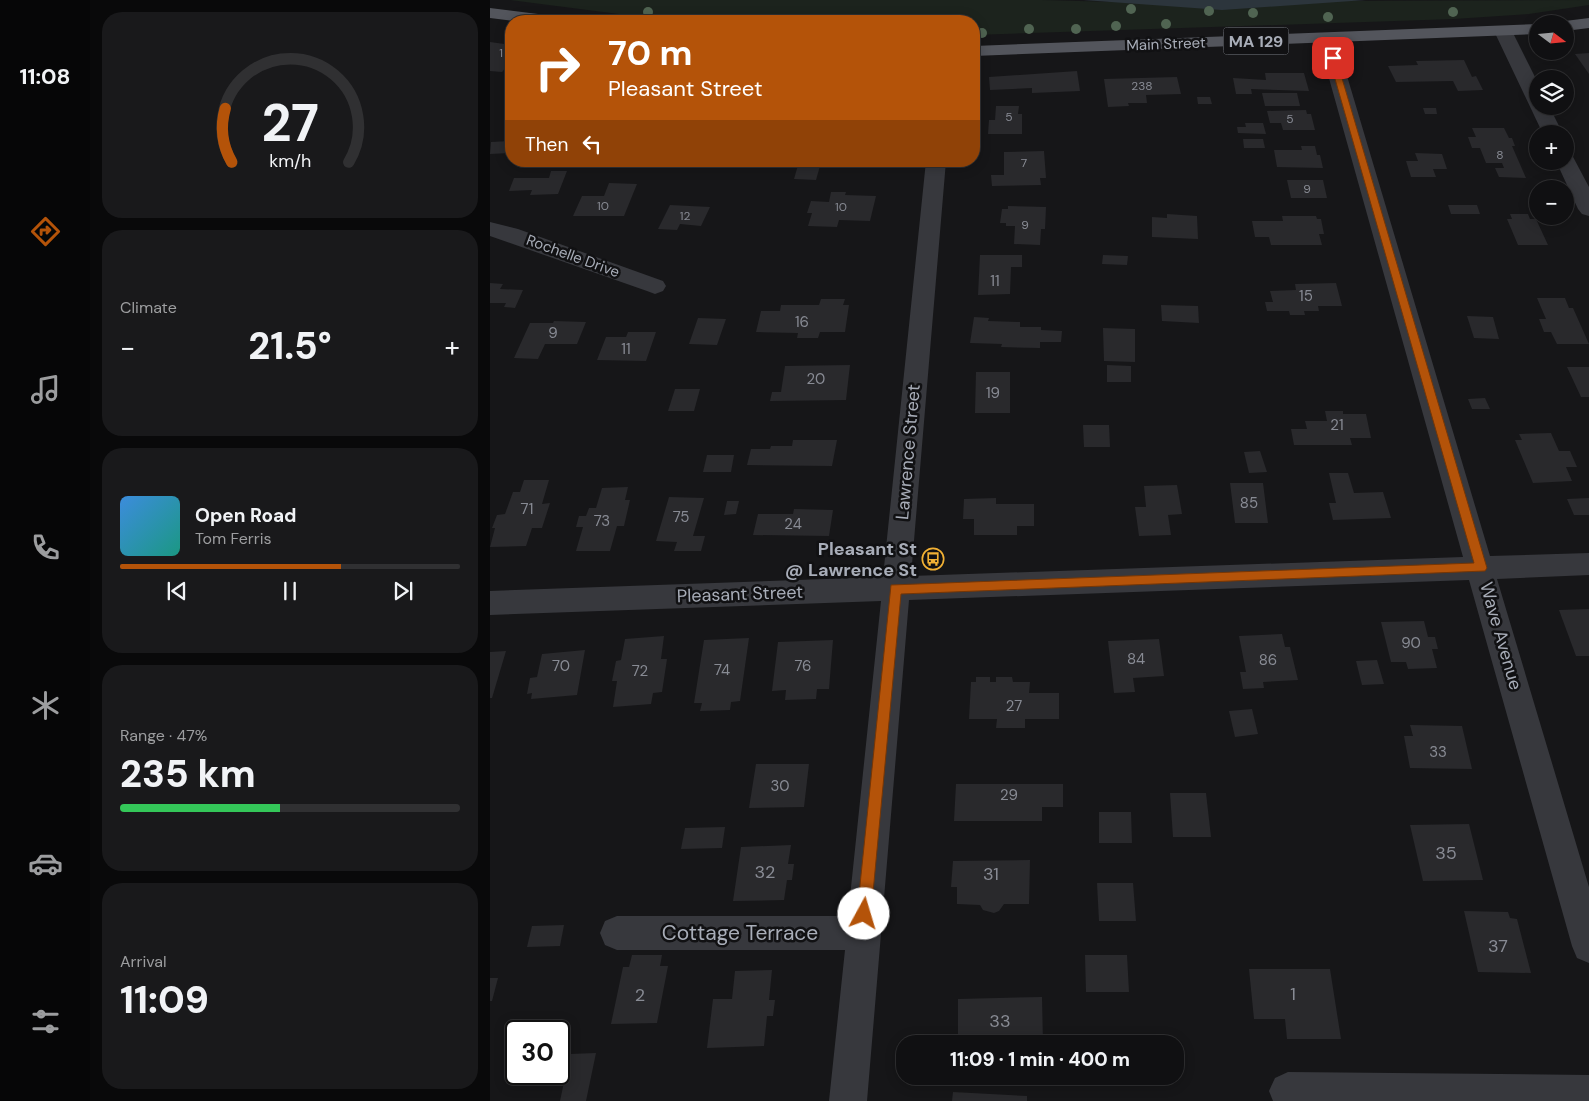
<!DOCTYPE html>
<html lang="en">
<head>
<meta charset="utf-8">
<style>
	:root { --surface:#101012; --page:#19191b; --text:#f1f3f6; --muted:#9c9d9f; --line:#303032; --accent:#b45309 }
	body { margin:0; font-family:"DM Sans",sans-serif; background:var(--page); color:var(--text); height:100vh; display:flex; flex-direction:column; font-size:19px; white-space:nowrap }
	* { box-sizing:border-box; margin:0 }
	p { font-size:16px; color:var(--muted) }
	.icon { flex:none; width:28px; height:28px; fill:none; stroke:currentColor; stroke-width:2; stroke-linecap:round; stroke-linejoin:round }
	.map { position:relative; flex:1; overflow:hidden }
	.drawer { display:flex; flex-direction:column; gap:12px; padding:12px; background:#09090a; width:400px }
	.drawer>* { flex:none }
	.banner { position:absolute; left:15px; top:15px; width:475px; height:152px; border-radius:20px; box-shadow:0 2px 12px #0003,0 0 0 1px var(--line); background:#b45309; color:#fff; overflow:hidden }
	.needle { width:32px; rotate:106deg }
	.buttons { position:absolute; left:1039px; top:15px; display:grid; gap:10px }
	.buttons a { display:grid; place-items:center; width:45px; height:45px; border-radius:50%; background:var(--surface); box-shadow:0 2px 12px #0003,0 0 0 1px var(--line); font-size:25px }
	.speed { position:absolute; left:15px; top:1020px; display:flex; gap:10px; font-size:25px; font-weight:700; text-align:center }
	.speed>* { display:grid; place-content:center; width:65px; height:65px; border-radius:50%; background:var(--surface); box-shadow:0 2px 12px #0003,0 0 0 1px var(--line); line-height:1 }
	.speed .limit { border:2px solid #111; border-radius:8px; background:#fff; color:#111 }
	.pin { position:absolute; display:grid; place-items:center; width:42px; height:42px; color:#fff; margin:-21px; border-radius:10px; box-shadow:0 2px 8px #0006 }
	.me { position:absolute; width:55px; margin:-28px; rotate:6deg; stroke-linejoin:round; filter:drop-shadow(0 0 4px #0008) }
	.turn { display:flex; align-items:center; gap:18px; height:105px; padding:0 20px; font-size:22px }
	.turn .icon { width:65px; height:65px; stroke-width:2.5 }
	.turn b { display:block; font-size:35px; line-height:42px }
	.then { display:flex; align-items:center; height:48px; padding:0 20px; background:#0003; gap:10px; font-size:19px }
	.big { font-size:38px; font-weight:800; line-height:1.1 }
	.drawer .tile { flex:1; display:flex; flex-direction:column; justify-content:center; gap:8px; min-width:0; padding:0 18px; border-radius:20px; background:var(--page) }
	.drawer .dial { align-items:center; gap:0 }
	.dial svg { height:130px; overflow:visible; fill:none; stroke:var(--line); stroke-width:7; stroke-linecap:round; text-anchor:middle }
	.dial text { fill:var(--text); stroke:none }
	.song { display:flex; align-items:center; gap:15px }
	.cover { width:60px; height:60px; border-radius:8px; background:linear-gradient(135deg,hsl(210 70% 55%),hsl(170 70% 35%)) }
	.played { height:5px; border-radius:2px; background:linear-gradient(90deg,var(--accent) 65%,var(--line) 65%) }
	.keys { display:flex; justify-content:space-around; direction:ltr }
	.heat { display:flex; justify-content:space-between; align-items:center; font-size:28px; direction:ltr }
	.charge { height:8px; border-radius:4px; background:linear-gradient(90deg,#34c759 47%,var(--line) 0) }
	.trip { position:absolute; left:406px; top:1035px; width:288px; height:50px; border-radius:20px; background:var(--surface); box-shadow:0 2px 12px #0003,0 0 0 1px var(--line); font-weight:800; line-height:50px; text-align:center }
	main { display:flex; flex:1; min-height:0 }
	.menu { display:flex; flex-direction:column; width:90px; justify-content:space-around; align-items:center; background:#060607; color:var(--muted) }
	.menu .icon { width:35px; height:35px }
	.menu .selected { color:var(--accent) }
	.menu b { font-size:22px; color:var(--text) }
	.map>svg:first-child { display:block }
	.green { fill:#1c231d }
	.water { fill:#2c353c }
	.building { fill:#29292c }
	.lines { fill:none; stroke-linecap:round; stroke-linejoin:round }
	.street { fill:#37383d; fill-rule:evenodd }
	.primary { fill:#53555c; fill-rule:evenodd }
	.tree { fill:#506452 }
	.route { fill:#b45309; stroke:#753606 }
	.labels { text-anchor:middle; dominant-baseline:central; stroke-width:5; stroke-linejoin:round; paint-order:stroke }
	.far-number-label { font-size:12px; fill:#888b94 }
	.far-street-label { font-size:15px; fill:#a8adb8; stroke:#111113 }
	.number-label { font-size:15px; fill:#888b94 }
	.shield { fill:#111113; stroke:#7b7e86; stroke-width:1 }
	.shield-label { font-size:16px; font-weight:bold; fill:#a8adb8 }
	.street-label { font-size:18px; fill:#a8adb8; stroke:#111113 }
	.poi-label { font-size:18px; font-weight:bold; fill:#a8adb8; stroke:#111113; text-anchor:end }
	.near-number-label { font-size:18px; fill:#888b94 }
	.near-street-label { font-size:21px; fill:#a8adb8; stroke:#111113 }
</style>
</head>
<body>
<main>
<nav class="menu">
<b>11:08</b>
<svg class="icon selected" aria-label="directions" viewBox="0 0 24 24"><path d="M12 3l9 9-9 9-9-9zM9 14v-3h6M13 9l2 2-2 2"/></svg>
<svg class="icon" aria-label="music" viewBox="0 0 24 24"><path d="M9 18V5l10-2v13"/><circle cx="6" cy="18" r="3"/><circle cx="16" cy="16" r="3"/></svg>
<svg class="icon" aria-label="phone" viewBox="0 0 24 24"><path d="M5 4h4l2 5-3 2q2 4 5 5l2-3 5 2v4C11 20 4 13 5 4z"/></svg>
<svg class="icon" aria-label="climate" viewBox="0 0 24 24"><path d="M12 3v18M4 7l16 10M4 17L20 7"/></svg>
<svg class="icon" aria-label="car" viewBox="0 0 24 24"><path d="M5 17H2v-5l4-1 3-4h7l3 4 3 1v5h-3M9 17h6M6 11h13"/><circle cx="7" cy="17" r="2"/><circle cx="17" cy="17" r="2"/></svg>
<svg class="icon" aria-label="filters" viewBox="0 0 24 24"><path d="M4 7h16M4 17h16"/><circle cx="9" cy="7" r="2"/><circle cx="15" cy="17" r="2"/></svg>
</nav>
<section class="drawer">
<div class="tile dial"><svg viewBox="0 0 100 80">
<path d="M14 69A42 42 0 1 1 86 69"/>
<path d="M14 69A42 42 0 0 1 10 36" stroke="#b45309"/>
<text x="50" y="56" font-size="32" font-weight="700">27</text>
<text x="50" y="72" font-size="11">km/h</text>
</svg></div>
<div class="tile"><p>Climate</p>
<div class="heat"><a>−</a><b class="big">21.5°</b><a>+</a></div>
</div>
<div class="tile">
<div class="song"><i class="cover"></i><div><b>Open Road</b><p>Tom Ferris</p></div></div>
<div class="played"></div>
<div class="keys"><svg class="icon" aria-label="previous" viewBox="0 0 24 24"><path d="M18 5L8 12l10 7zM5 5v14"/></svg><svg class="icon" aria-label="pause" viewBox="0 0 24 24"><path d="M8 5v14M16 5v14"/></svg><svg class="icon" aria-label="next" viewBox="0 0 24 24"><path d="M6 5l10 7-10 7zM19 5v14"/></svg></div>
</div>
<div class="tile"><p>Range · 47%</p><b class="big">235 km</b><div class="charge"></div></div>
<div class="tile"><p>Arrival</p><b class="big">11:09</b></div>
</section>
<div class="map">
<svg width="1099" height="1101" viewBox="0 0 1099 1101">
	<rect width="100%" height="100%" fill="#161618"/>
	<path class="green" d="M 20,0 L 552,0 L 626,2 L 1099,0 L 1099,5 L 1039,14 L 964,19 L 484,35 L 484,21 L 183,21 Z"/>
	<path class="water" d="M 552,0 L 876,0 L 732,10 L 593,0 Z"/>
	<g class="building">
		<path d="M 0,42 L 21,45 L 21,62 L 12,72 L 0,71 Z"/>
		<path d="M 1099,53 L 1099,74 L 1085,54 Z"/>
		<path d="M 974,60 L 982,77 L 986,76 L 993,90 L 968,91 L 963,81 L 906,82 L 898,66 L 928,65 L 926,61 Z"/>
		<path d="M 587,71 L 590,91 L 542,93 L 542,88 L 500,90 L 499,77 Z"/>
		<path d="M 775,73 L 814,73 L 819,91 L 761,89 L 762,94 L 746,94 L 743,78 L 776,80 Z"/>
		<path d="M 687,77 L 691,94 L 656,95 L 657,103 L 638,103 L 639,106 L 618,107 L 614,79 Z"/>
		<path d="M 772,93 L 807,93 L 810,106 L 775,106 Z"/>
		<path d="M 707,97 L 720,97 L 722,104 L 708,104 Z"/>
		<path d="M 506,106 L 529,106 L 528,114 L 532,114 L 532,134 L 498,134 L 499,120 L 505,120 Z"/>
		<path d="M 933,108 L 946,108 L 947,114 L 935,114 Z"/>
		<path d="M 816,110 L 817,114 L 821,114 L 825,130 L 793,130 L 791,123 L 780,123 L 777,111 Z"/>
		<path d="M 755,123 L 773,123 L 776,134 L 748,133 L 747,127 L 756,127 Z"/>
		<path d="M 982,128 L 1014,128 L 1019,138 L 1022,138 L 1025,146 L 1022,146 L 1036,178 L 1009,177 L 1005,168 L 1014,168 L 1012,163 L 996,163 L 990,148 L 982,148 L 978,137 L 986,137 Z"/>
		<path d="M 753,139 L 773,139 L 775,148 L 754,148 Z"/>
		<path d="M 21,141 L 20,153 L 0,154 L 1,142 Z"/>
		<path d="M 811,146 L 825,146 L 827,155 L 830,155 L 833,168 L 787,167 L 784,150 L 812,150 Z"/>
		<path d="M 554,151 L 556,178 L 550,178 L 551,185 L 502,186 L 501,175 L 514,175 L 514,152 Z"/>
		<path d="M 925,153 L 952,154 L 957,169 L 943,169 L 946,177 L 921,177 L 916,161 L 928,161 Z"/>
		<path d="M 338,161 L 392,161 L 391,166 L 336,166 Z"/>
		<path d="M 308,165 L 330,166 L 326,180 L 304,179 Z"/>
		<path d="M 61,171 L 77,171 L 68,194 L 40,195 L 42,190 L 19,191 L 24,178 L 59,178 Z"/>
		<path d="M 797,180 L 833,180 L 837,198 L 801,198 Z"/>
		<path d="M 119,183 L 147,184 L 134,216 L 83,216 L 92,196 L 114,196 Z"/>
		<path d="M 341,192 L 356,192 L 355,195 L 386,196 L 380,221 L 349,220 L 347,227 L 318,226 L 322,213 L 317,213 L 321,201 L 339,202 Z"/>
		<path d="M 180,205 L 220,207 L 211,226 L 190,224 L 187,230 L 168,229 Z"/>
		<path d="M 958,205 L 987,205 L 990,214 L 961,214 Z"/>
		<path d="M 518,206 L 556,207 L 555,229 L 551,229 L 550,245 L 524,244 L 525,226 L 516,226 L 516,223 L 510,223 L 512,209 L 518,209 Z"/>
		<path d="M 677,214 L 707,216 L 708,239 L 662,237 L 662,217 L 677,218 Z"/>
		<path d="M 1020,214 L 1038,214 L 1040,219 L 1046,219 L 1058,245 L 1028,245 L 1017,219 L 1022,219 Z"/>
		<path d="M 792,216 L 826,216 L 827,219 L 831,219 L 834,234 L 829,234 L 832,245 L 781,245 L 779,237 L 765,237 L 762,221 L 793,221 Z"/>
		<path d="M 490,255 L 532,255 L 532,267 L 521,267 L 520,294 L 488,295 Z"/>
		<path d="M 613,255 L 638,256 L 637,265 L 612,264 Z"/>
		<path d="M 0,283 L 13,284 L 10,289 L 33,290 L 25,308 L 14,307 L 16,303 L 0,303 Z"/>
		<path d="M 846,283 L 852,306 L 828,306 L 829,311 L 814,311 L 815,315 L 800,315 L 799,311 L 777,311 L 775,302 L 783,302 L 780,291 L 806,290 L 805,284 Z"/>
		<path d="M 1047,298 L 1075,298 L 1079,308 L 1083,308 L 1099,344 L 1067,344 L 1061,332 L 1054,332 L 1049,319 L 1056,319 Z"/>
		<path d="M 331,299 L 355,299 L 353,305 L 359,305 L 355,332 L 330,332 L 328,338 L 307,338 L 308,333 L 266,332 L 271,311 L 290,311 L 291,305 L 329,305 Z"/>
		<path d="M 671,305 L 708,306 L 709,323 L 672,321 Z"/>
		<path d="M 977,316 L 1003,317 L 1009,339 L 984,338 Z"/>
		<path d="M 484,317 L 499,318 L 498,321 L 530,322 L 530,327 L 551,327 L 551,330 L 572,331 L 571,342 L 550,342 L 550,348 L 511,347 L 512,344 L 480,343 Z"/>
		<path d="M 208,318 L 236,319 L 227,345 L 199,344 Z"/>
		<path d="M 64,321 L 96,322 L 87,344 L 55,344 L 48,359 L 24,358 L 40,323 L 63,323 Z"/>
		<path d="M 613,328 L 645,329 L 645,362 L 614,361 Z"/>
		<path d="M 138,332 L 166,332 L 156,361 L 107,360 L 116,337 L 136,337 Z"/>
		<path d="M 360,365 L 356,400 L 280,401 L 282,392 L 291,392 L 295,366 Z"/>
		<path d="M 617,365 L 641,366 L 641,382 L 617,382 Z"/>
		<path d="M 1077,367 L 1099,367 L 1099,397 L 1091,397 Z"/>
		<path d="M 486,372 L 520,372 L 520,413 L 485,413 Z"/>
		<path d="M 185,389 L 210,389 L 204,411 L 178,411 Z"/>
		<path d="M 995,398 L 1000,409 L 982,409 L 978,399 Z"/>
		<path d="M 835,411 L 853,411 L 853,414 L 876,414 L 881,438 L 860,438 L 862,445 L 804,445 L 801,429 L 817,429 L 815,421 L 837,421 Z"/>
		<path d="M 593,425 L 619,425 L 620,447 L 594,447 Z"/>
		<path d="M 1061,433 L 1069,451 L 1080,451 L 1087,467 L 1076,467 L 1082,481 L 1043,483 L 1025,440 L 1032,440 L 1029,434 Z"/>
		<path d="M 303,440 L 347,440 L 342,466 L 257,465 L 261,449 L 280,449 L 281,446 L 302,446 Z"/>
		<path d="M 770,451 L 777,472 L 759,473 L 754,452 Z"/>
		<path d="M 217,455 L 244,455 L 241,472 L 213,472 Z"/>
		<path d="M 839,473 L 858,473 L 864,493 L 893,492 L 901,518 L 843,520 L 839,503 L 846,503 Z"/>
		<path d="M 34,480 L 59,480 L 52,504 L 60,503 L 52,528 L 42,528 L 36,546 L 0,547 L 5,528 L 2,528 L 7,515 L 15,514 L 23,492 L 30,492 Z"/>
		<path d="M 740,483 L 773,483 L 778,523 L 745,523 Z"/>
		<path d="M 687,485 L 692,514 L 678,515 L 681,535 L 649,536 L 645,507 L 656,507 L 654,486 Z"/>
		<path d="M 138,487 L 135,500 L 140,500 L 134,526 L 127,526 L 120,551 L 86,551 L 93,527 L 86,527 L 89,516 L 96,516 L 99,508 L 106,508 L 112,488 Z"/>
		<path d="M 179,497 L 214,498 L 203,536 L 215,536 L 211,551 L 184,551 L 187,542 L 166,541 Z"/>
		<path d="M 506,498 L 506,504 L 544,504 L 544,526 L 527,526 L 527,535 L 484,535 L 484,519 L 473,519 L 474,499 Z"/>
		<path d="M 1099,498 L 1099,515 L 1084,515 L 1077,499 Z"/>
		<path d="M 237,501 L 249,501 L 246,514 L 234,515 Z"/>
		<path d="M 304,509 L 343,510 L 339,536 L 263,535 L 268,514 L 303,514 Z"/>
		<path d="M 1099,609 L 1099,656 L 1086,656 L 1069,610 Z"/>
		<path d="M 934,621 L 938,637 L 945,637 L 948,649 L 942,649 L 947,668 L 918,669 L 916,662 L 901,662 L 891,622 Z"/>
		<path d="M 792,634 L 795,647 L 800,647 L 808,680 L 773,682 L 774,688 L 753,689 L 750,672 L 756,672 L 749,636 Z"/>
		<path d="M 174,636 L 171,659 L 177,659 L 172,692 L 163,693 L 161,704 L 123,707 L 127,681 L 122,681 L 126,661 L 131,660 L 135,639 Z"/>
		<path d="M 259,638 L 250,701 L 241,702 L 240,710 L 210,711 L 212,703 L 204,703 L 214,640 Z"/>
		<path d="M 669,639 L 674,676 L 643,678 L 645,692 L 624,693 L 618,641 Z"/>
		<path d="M 343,640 L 339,689 L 327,689 L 326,699 L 295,700 L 296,690 L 282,691 L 288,642 Z"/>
		<path d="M 95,650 L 87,695 L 41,699 L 42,693 L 37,694 L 40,678 L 47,677 L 52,654 Z"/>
		<path d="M 16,651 L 2,698 L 0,698 L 0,652 Z"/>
		<path d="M 887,660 L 894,684 L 872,685 L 866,661 Z"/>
		<path d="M 486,677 L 500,677 L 500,682 L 506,682 L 506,677 L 522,677 L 523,682 L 540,682 L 539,693 L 569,693 L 569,719 L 535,719 L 535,728 L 506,728 L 507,719 L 479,719 L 481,682 L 486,682 Z"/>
		<path d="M 762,709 L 768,734 L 745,737 L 739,711 Z"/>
		<path d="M 920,725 L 972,726 L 982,769 L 920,768 L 914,736 L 923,736 Z"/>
		<path d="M 266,764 L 319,764 L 314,807 L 259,808 Z"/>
		<path d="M 466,784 L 573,784 L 573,807 L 552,807 L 552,821 L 464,821 Z"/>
		<path d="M 680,793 L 716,793 L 721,837 L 683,837 Z"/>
		<path d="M 609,812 L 641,812 L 642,843 L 609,843 Z"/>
		<path d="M 979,824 L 993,880 L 933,881 L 920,825 Z"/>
		<path d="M 235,827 L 232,848 L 191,849 L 195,828 Z"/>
		<path d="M 301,845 L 298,864 L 304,864 L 302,880 L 297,880 L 294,900 L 243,901 L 251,847 Z"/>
		<path d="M 540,860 L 539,904 L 514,904 L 509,911 L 504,913 L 493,910 L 490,905 L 467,904 L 467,887 L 461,887 L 463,861 Z"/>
		<path d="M 607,883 L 643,883 L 646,921 L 609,921 Z"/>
		<path d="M 974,911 L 1018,912 L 1020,918 L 1027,919 L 1041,973 L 988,972 Z"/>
		<path d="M 74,925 L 70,946 L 37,947 L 42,926 Z"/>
		<path d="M 142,955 L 172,955 L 170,966 L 178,966 L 167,1023 L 121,1024 L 133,967 L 139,967 Z"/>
		<path d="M 595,955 L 637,955 L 639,992 L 596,992 Z"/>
		<path d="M 759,969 L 840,969 L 851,1039 L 797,1039 L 795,1019 L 764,1019 Z"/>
		<path d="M 282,970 L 279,1000 L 285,1000 L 283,1016 L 277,1016 L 274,1046 L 217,1048 L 223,999 L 242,999 L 245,971 Z"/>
		<path d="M 0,978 L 8,978 L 2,1001 L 0,1001 Z"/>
		<path d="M 552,997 L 553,1044 L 468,1044 L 468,999 Z"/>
		<path d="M 106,1053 L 96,1101 L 70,1101 L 80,1054 Z"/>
		<path d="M 463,1092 L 537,1096 L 537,1101 L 462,1101 Z"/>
	</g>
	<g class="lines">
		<g class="street">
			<path d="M 1013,26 L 1019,27 L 1022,31 L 1048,83 L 1048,106 L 1059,106 L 1073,134 L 1053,134 L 1004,31 L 1007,27 Z"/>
			<path d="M 837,34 L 843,35 L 846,39 L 1000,556 L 1099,553 L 1099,575 L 1007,579 L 1099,887 L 1099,963 L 1087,958 L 1082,946 L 979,580 L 419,600 L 377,1101 L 339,1101 L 355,950 L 127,950 L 115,945 L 110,933 L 115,921 L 127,916 L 358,916 L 391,601 L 0,615 L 0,591 L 393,577 L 436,161 L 456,161 L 421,576 L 973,557 L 828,39 L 831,35 Z"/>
			<path d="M 1075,153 L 1082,155 L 1099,187 L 1099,216 L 1092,214 L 1088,209 L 1066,161 L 1075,161 Z"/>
			<path d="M 0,222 L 28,229 L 173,281 L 176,286 L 173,291 L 165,294 L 157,291 L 0,236 Z"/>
			<path d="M 798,1072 L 1099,1075 L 1099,1101 L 783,1101 L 779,1091 L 785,1078 Z"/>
		</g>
		<g class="primary">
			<path d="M 0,8 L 64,16 L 70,17 L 73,21 L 24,21 L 0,18 Z"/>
			<path d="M 1099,18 L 1099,28 L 1075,31 L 1075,24 L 1068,24 L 1075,21 Z"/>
			<path d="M 1048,24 L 1048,34 L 484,56 L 484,46 Z"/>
		</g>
	</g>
	<g class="tree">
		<circle cx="641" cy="9" r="5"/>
		<circle cx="719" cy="11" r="5"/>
		<circle cx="158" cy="12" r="5"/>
		<circle cx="963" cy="12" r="5"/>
		<circle cx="763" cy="13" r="5"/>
		<circle cx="838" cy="17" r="5"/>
		<circle cx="676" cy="24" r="5"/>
		<circle cx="626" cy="26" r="5"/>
		<circle cx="539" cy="29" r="5"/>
		<circle cx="586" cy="29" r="5"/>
		<circle cx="492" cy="33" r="5"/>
	</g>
	<path class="route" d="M 840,56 L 846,58 L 997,568 L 995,571 L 411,594 L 381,914 L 379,919 L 374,921 L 369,919 L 367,914 L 401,585 L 984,563 L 839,58 Z"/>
	<defs>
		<g id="bus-ring" transform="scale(1.125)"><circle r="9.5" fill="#111113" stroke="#f2b134" stroke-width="1.5"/><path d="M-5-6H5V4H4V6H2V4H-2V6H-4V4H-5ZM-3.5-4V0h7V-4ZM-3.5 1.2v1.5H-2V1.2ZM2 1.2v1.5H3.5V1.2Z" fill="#f2b134"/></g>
	</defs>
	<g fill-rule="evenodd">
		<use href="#bus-ring" x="443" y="559"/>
	</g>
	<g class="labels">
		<g class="far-number-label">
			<text x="11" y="53">1</text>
			<text x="652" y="86">238</text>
			<text x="519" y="117">5</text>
			<text x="800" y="119">5</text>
			<text x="1010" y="155">8</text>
			<text x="534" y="163">7</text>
			<text x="817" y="189">9</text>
			<text x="113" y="206">10</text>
			<text x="351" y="207">10</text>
			<text x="195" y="216">12</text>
			<text x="535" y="225">9</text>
		</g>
		<g class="far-street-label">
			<text transform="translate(676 44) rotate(-2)">Main Street</text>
			<text transform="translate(83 256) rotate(20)">Rochelle Drive</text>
		</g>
		<g class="number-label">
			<text x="505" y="281">11</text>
			<text x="816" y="296">15</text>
			<text x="312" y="322">16</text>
			<text x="63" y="333">9</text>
			<text x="136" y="349">11</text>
			<text x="326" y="379">20</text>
			<text x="503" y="393">19</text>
			<text x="847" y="425">21</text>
			<text x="759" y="503">85</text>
			<text x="37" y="509">71</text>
			<text x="191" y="517">75</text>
			<text x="112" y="521">73</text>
			<text x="303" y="524">24</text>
			<text x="921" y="643">90</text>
			<text x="646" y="659">84</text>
			<text x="778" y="660">86</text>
			<text x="71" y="666">70</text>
			<text x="313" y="666">76</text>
			<text x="232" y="670">74</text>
			<text x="150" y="671">72</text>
			<text x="524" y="706">27</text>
			<text x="948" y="752">33</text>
			<text x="290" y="786">30</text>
			<text x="519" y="795">29</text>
		</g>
		<rect class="shield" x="733.5" y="27.5" width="65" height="27" rx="4"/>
		<g class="shield-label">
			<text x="766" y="41">MA 129</text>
		</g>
		<g class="street-label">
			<text transform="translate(418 452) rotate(-85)">Lawrence Street</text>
			<text transform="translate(250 594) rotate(-2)">Pleasant Street</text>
			<text transform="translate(1011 636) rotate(74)">Wave Avenue</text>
		</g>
		<g class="poi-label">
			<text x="427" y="549">Pleasant St<tspan x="427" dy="21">@ Lawrence St</tspan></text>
		</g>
		<g class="near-number-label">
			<text x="956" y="853">35</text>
			<text x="275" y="872">32</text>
			<text x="501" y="874">31</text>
			<text x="1008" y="946">37</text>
			<text x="803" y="994">1</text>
			<text x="150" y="995">2</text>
			<text x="510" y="1021">33</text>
		</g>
		<g class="near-street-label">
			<text x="250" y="933">Cottage Terrace</text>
		</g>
	</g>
</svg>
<div class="buttons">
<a><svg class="needle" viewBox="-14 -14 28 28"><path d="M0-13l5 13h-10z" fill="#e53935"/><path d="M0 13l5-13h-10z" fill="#9c9d9f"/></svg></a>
<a><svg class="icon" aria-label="layers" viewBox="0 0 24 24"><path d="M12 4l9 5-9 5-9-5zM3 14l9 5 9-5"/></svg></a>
<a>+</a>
<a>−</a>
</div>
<div class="speed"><div class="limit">30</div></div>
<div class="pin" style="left:843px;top:58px;background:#d93025"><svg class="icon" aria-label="arrive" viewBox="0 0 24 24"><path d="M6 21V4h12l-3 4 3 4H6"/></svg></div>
<svg class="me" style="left:374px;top:914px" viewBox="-20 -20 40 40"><circle r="19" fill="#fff"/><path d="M0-13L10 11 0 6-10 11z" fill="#b45309"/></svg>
<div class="trip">11:09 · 1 min · 400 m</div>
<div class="banner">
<div class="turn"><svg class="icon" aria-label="right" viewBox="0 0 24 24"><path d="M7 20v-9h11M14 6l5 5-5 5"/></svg><div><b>70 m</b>Pleasant Street</div></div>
<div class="then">Then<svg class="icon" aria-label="left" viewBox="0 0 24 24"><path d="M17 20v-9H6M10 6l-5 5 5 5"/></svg></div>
</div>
</div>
</main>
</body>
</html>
